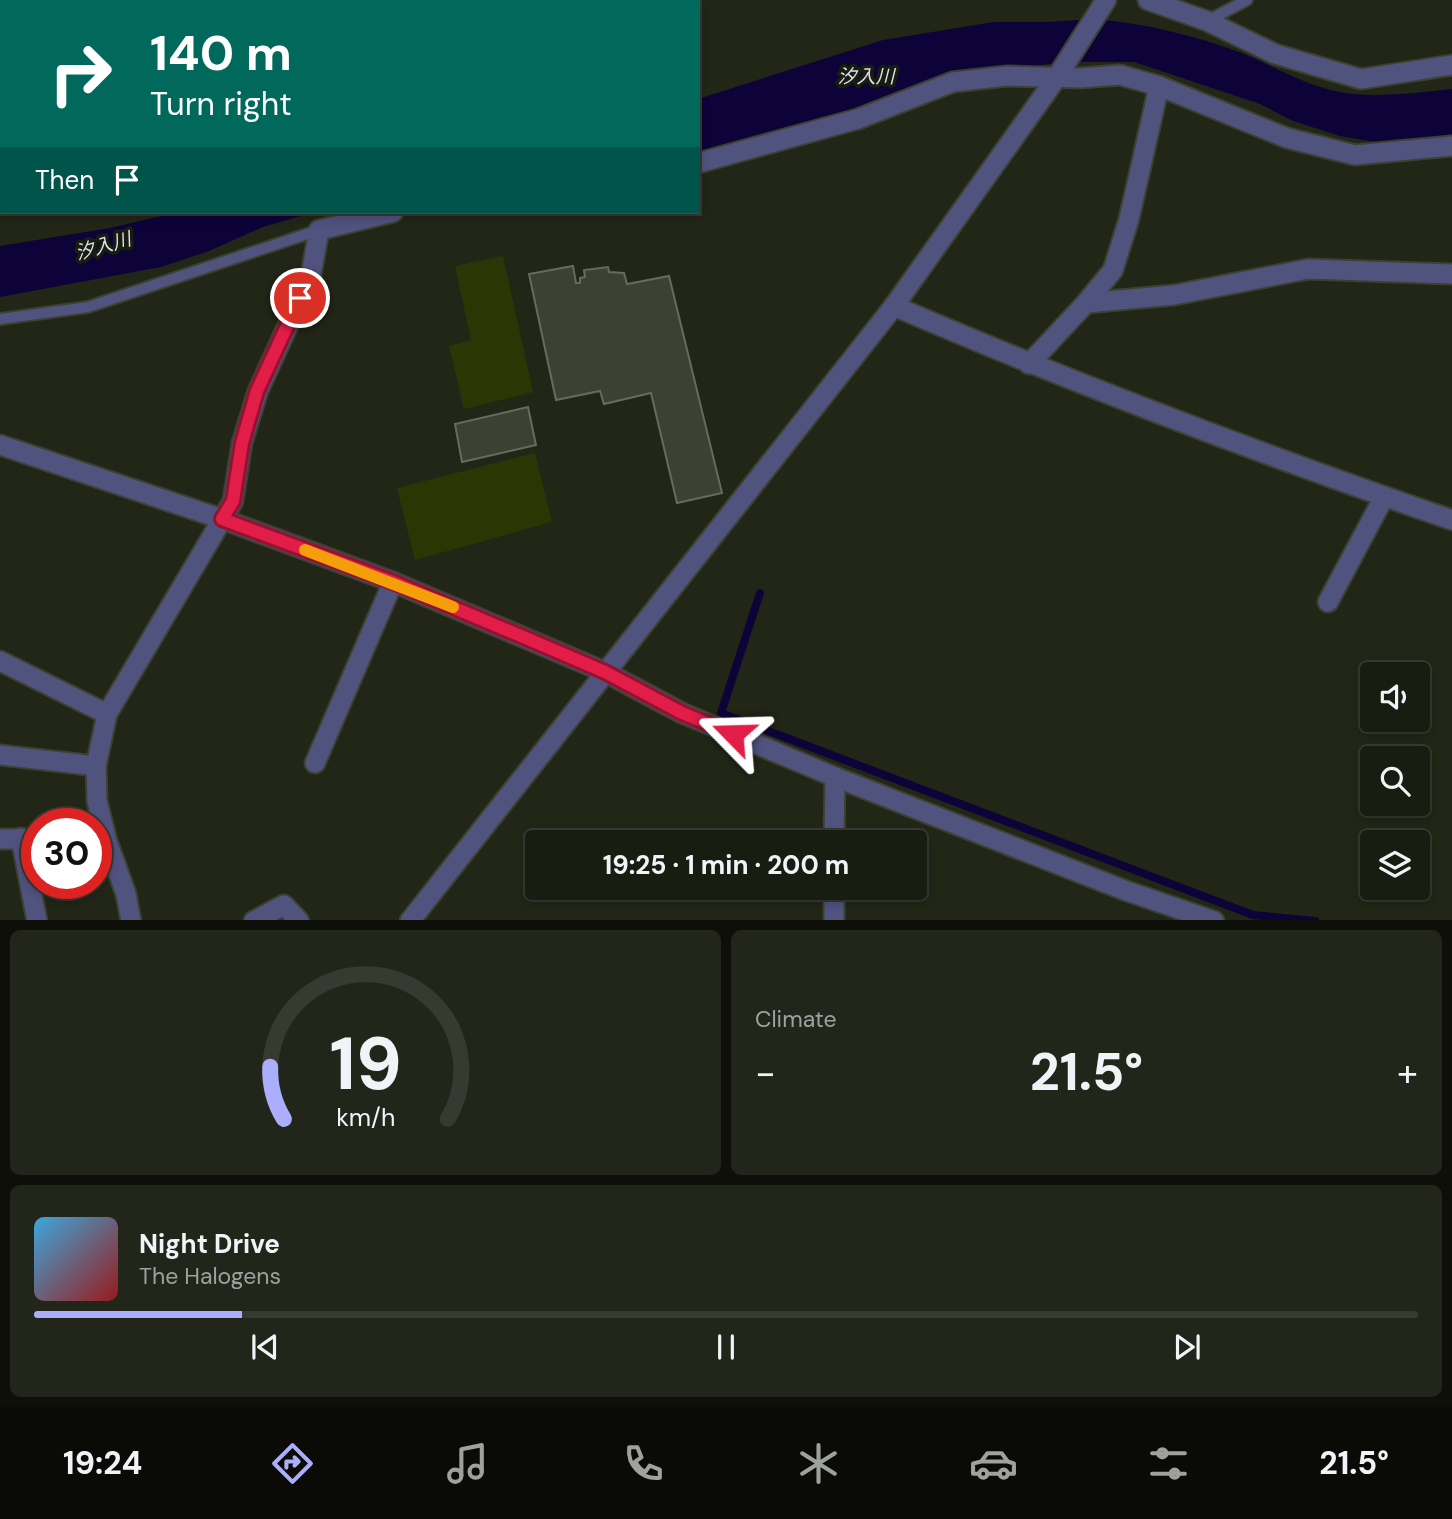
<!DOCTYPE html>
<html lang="en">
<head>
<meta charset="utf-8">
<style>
	:root { --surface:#191c11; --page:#22251a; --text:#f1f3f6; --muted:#9fa19f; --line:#373a31; --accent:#abaffb }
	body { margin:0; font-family:"DM Sans","Noto Sans JP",sans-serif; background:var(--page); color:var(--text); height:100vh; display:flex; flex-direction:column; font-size:26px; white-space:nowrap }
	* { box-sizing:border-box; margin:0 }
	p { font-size:23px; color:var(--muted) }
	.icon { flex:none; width:38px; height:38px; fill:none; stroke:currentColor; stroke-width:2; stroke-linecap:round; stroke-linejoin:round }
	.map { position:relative; height:920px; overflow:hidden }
	.details { display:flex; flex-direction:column; gap:10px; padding:10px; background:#0e0f09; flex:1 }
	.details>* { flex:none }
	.top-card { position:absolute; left:0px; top:0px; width:700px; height:214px; box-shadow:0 4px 10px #0003,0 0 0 2px var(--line); background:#00695c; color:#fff; overflow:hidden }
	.buttons { position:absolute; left:1360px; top:662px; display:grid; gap:14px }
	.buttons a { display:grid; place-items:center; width:70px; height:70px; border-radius:7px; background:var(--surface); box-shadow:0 4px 10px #0003,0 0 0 2px var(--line); font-size:35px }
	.speed { position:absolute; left:21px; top:808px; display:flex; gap:14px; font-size:35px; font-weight:700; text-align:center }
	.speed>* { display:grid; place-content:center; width:91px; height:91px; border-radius:50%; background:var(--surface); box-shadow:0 4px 10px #0003,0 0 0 2px var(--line); line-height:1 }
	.speed .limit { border:10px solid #d22; background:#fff; color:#111 }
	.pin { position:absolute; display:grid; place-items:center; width:60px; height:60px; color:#fff; margin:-30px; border:4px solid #fff; border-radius:50%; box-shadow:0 2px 7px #0007 }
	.me { position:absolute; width:77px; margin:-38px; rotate:292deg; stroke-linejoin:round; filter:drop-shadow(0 0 5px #0008) }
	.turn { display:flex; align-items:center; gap:24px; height:147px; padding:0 35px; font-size:32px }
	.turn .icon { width:91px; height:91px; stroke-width:2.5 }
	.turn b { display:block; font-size:49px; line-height:60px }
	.then { display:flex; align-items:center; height:66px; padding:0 35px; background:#0003; gap:14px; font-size:26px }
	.big { font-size:52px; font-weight:700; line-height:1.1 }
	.details .widget { flex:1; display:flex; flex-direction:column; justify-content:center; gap:10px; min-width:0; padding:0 24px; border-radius:10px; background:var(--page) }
	.details .dial { align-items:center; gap:0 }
	.dial svg { height:182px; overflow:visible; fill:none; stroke:var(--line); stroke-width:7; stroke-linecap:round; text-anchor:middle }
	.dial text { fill:var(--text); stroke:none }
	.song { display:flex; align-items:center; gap:21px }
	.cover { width:84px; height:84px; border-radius:10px; background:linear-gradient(135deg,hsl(200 70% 55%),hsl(0 70% 35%)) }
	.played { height:7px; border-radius:4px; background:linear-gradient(90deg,var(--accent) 15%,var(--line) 15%) }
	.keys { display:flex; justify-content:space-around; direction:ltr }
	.heat { display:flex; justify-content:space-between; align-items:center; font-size:38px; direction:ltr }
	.details .tiles { flex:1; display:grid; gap:10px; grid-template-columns:1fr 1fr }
	.widget:last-child { grid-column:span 2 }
	.trip { position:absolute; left:525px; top:830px; width:402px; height:70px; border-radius:7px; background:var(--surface); box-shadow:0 4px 10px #0003,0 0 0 2px var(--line); font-weight:700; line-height:70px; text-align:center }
	.tabs { display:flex; height:112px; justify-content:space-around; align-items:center; background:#0a0b07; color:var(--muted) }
	.tabs .icon { width:49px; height:49px }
	.tabs .active { color:var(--accent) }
	.tabs b { font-size:32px; color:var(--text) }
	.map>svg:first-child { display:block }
	.green { fill:#2a3705 }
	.water { fill:#0e0339 }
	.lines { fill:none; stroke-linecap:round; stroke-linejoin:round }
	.stream { stroke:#0e0339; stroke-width:8 }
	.building { fill:#3c4231; stroke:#656c5a; stroke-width:2 }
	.service-casing { stroke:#3c4132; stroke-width:14 }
	.minor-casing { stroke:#3c4132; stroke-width:23 }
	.tertiary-casing { stroke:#3c4132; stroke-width:23 }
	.service { stroke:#51537f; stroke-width:10 }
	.minor { stroke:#51537f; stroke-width:19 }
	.tertiary { stroke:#51537f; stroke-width:19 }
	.route-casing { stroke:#92132f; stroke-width:18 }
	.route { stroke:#e11d48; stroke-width:12 }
	.slow { stroke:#f59e0b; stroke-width:12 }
	.labels { text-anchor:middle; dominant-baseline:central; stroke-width:7; stroke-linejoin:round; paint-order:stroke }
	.water-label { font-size:19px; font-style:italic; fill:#dcdef1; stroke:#181d0e }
</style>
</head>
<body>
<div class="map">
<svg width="1452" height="921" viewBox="0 0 1452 921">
	<rect width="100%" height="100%" fill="#212617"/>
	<g class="green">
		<path d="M 503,256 L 533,392 L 464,409 L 449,346 L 471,340 L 455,266 Z"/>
		<path d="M 535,453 L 552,522 L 415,560 L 397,488 Z"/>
	</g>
	<g class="water">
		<path d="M 1092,19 C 1144,23 1195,35 1244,54 C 1273,66 1302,83 1334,91 C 1371,99 1414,93 1452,89 L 1452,135 L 1386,144 L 1340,136 L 1293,121 L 1260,104 L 1134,62 L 1061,62 L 1025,68 L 877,103 L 775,134 L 698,151 L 698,99 L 883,40 L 994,22 L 1048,22 Z"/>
		<path d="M 179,212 L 314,212 L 263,227 L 209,251 L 161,267 L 0,297 L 0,246 L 110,228 Z"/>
	</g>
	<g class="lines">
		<path class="stream" d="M 760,593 L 721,713 L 1253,915 L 1315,921"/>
	</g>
	<g class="building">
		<path d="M 573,266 L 576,283 L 580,283 L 580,278 L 585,277 L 584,270 L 608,267 L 609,272 L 624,273 L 627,284 L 669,276 L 722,493 L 677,503 L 651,393 L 604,404 L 600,391 L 556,400 L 529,274 Z"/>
		<path d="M 528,407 L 536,445 L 462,462 L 455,424 Z"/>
	</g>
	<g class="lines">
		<g class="service-casing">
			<g id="service">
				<path d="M 1207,21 L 1247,0"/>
				<path d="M 0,319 L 88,307 L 319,230"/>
			</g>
		</g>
		<g class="minor-casing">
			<g id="minor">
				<path d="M 1148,0 L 1207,21 L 1275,54 L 1361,79 L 1452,65"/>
				<path d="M 372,2 L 372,0"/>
				<path d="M 698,163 L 858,119 L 953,82 L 1007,76 L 1080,78 L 1120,75 L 1159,86 L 1287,138 L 1355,155 L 1452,146"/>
				<path d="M 1086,303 L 1174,295 L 1308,269 L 1452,274"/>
				<path d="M 1029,364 L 1086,303 L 1113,270 L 1129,219 L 1159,86"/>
				<path d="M 1328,602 L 1384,497"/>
				<path d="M 0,661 L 107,714"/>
				<path d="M 605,672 L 682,713 L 835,777 L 1124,890 L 1214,921"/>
				<path d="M 0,755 L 96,766"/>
				<path d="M 315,763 L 393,582"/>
				<path d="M 21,838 L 37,921"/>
				<path d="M 0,839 L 37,839"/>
				<path d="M 834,842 L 835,777"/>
				<path d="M 131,921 L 126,894 L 107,841 L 97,801 L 96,766 L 107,714 L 233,501 L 242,443 L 258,391 L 311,275 L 319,230 L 393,212"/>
				<path d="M 254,921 L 284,905 L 299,921"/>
				<path d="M 834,921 L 834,887"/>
			</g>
		</g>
		<g class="tertiary-casing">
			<g id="tertiary">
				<path d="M 894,306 C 1077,385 1264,455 1452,520"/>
				<path d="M 0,445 L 222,519 L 393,582 L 605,672"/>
				<path d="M 410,921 L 894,306 L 1057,77 L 1106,0"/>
			</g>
		</g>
		<use href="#service" class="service"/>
		<use href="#minor" class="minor"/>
		<use href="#tertiary" class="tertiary"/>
	</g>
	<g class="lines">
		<g class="route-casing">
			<path id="route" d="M 300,298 L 257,391 L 242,443 L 233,501 L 222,519 L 393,582 L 535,642 L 605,672 L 682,713 L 733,734"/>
		</g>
		<use href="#route" class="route"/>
		<path class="slow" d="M 305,550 L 453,607"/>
	</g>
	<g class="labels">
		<g class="water-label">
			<text x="866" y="76">汐入川</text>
			<text transform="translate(103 246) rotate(-16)">汐入川</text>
		</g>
	</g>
</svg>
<div class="buttons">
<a><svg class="icon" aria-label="sound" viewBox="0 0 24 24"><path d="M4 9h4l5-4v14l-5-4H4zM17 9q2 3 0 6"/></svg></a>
<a><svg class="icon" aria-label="search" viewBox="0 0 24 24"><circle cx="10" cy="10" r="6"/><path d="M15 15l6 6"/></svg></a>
<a><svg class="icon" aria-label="layers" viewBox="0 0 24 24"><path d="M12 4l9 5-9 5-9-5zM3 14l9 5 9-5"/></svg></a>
</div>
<div class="speed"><div class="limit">30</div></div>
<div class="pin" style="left:300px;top:298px;background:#d93025"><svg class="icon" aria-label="arrive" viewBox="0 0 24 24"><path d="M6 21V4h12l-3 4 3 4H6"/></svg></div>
<svg class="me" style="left:733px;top:734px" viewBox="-20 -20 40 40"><path d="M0-17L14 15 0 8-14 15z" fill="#e11d48" stroke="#fff" stroke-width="4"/></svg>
<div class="trip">19:25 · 1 min · 200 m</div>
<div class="top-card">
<div class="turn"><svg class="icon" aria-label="right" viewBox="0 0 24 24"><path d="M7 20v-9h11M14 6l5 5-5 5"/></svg><div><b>140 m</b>Turn right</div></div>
<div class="then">Then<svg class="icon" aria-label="arrive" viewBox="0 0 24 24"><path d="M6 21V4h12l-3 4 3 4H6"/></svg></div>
</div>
</div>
<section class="details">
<div class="tiles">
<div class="widget dial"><svg viewBox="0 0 100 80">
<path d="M14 69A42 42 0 1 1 86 69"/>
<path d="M14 69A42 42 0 0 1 8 46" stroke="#abaffb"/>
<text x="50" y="56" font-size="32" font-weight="700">19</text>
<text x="50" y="72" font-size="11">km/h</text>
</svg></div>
<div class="widget"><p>Climate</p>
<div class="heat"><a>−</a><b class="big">21.5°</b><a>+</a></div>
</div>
<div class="widget">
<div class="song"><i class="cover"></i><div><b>Night Drive</b><p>The Halogens</p></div></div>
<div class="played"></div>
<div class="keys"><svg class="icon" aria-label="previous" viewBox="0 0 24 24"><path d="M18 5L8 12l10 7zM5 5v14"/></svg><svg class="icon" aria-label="pause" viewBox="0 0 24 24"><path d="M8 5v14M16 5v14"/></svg><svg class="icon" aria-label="next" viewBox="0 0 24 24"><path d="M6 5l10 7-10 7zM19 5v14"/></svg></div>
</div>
</div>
</section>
<nav class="tabs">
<b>19:24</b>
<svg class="icon active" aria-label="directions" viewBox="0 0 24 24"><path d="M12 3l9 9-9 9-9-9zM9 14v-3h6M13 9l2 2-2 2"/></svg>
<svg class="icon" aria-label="music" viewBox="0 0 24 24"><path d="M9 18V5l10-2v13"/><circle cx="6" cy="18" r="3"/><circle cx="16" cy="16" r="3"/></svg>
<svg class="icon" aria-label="phone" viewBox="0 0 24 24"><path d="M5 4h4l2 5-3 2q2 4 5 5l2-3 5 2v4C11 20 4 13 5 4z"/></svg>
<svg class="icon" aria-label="climate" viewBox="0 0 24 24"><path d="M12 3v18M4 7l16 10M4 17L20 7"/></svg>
<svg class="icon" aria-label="car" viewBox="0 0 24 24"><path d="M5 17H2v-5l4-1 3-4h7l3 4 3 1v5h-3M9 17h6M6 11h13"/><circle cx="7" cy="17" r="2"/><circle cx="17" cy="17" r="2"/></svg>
<svg class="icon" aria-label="filters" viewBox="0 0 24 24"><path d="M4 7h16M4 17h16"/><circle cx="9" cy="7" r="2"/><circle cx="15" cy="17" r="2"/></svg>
<b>21.5°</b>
</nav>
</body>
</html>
